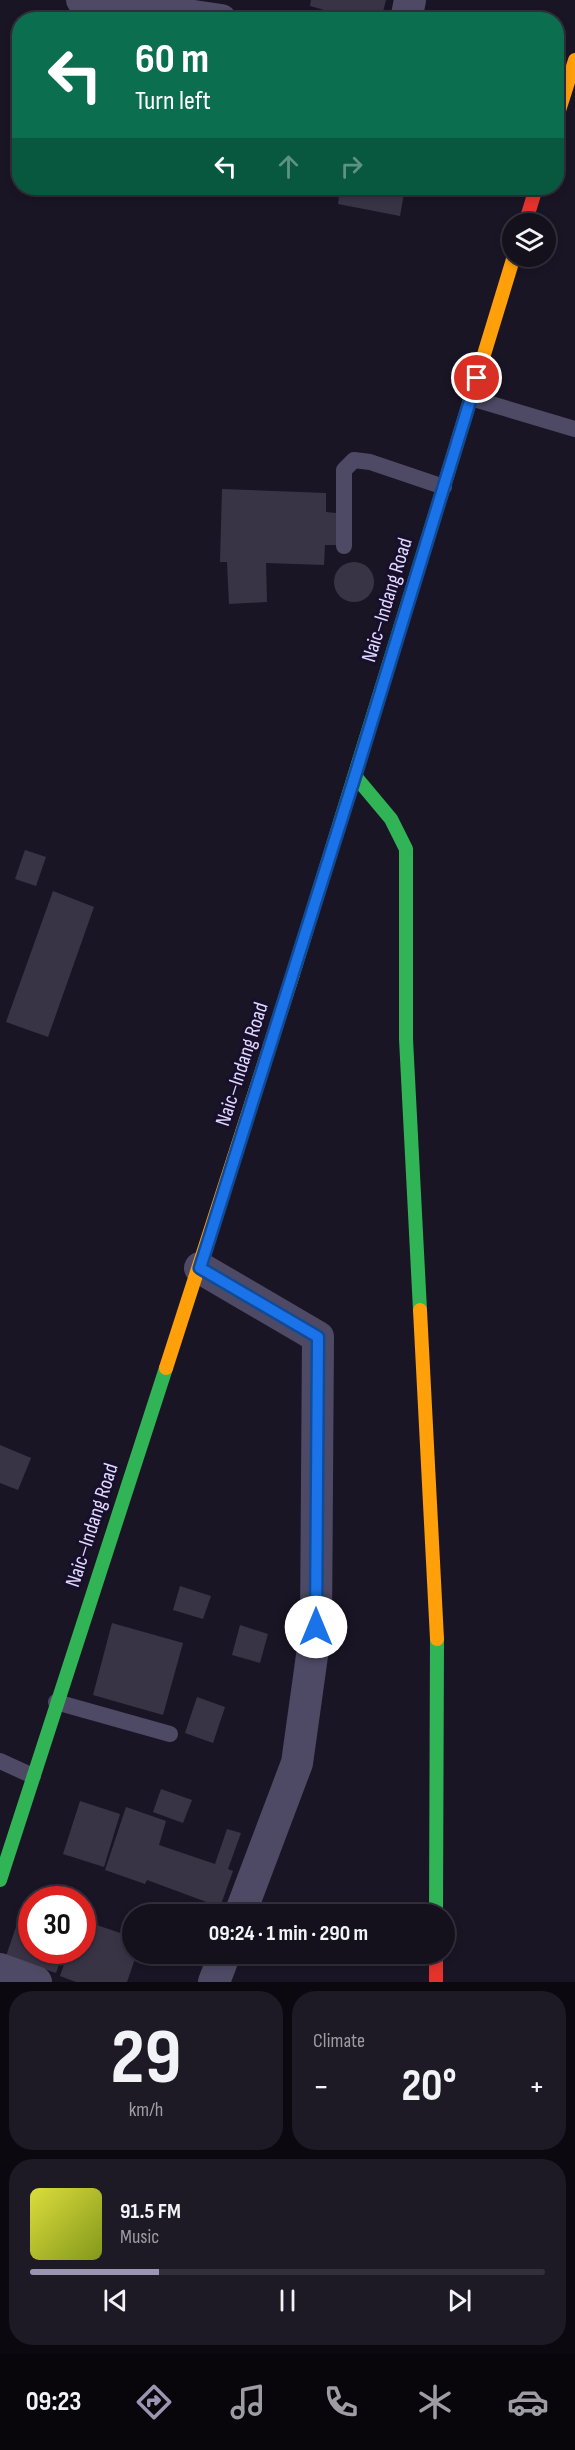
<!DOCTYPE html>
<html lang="en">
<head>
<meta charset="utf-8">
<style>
	:root { --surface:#14101c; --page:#1d1925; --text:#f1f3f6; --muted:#9d9da3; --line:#33303b; --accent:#9c94b3 }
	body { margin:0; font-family:"Sofia Sans Condensed",sans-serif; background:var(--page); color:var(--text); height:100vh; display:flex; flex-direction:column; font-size:22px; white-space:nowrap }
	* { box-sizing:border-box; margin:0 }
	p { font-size:20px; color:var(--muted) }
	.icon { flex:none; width:33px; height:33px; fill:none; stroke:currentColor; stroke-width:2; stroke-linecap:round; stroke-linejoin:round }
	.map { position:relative; height:1982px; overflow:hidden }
	.side { display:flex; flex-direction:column; gap:9px; padding:9px; background:#0b090f; flex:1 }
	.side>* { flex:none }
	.hud { position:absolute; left:12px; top:12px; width:552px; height:183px; border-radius:24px; box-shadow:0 3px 9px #0003,0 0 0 2px var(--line); background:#0b6e4f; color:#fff; overflow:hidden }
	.controls { position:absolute; left:502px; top:213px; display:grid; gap:12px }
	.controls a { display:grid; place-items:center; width:54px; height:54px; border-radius:50%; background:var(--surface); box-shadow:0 3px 9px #0003,0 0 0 2px var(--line); font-size:30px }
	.speed { position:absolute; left:18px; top:1886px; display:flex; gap:12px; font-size:30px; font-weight:700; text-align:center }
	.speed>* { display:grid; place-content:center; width:78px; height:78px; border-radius:50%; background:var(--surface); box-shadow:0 3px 9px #0003,0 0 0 2px var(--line); line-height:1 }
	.speed .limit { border:9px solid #d22; background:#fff; color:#111 }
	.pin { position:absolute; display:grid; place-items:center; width:51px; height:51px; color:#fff; margin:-26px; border:3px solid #fff; border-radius:50%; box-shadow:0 2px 6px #0007 }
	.me { position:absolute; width:66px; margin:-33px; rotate:0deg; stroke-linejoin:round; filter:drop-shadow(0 0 4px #0008) }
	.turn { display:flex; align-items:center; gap:21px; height:126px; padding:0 24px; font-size:27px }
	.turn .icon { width:78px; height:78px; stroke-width:2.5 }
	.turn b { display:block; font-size:42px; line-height:51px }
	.lanes { display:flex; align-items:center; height:57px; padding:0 24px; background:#0003; justify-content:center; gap:30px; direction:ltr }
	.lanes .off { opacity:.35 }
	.big { font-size:45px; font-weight:700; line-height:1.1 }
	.side .card { flex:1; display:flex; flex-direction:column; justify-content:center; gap:9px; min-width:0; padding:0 21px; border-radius:24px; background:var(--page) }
	.side .dial { align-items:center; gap:0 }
	.dial b { font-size:78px; line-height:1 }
	.song { display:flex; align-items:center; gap:18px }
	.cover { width:72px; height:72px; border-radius:9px; background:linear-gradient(135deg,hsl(60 70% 55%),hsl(70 70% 35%)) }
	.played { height:6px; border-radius:3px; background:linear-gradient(90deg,var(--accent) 25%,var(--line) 25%) }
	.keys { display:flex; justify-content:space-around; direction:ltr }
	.heat { display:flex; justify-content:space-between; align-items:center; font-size:33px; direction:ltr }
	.side .tiles { flex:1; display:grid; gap:9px; grid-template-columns:1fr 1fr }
	.card:last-child { grid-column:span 2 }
	.trip { position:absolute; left:122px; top:1904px; width:333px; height:60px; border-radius:30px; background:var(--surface); box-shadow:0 3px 9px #0003,0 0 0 2px var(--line); font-weight:700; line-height:60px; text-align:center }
	.tab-bar { display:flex; height:96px; justify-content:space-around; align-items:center; background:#08060b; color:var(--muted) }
	.tab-bar .icon { width:42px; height:42px }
	.tab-bar .selected { color:var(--accent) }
	.tab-bar b { font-size:27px; color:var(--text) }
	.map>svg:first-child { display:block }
	.building { fill:#393346 }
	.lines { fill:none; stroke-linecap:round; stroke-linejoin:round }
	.lane { stroke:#4e4a66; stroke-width:16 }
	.street { stroke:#4e4a66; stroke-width:32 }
	.fast { stroke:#30b455; stroke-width:14 }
	.slow { stroke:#ff9f0a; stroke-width:14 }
	.jam { stroke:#e5322d; stroke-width:14 }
	.route-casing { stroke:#114b97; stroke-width:15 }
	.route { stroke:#1a73e8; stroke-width:10 }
	.labels { text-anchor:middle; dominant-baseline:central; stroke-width:6; stroke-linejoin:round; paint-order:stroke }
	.street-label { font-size:21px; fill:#e2d9ff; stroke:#170f2b }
</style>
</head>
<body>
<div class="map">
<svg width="575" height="1982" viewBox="0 0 575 1982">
	<rect width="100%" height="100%" fill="#1a1525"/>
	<g class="building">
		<path d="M 311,0 L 386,0 L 381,20 L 359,20 L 310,6 Z"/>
		<path d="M 340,188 L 405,188 L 400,216 L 338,204 Z"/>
		<path d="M 222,489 L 326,493 L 326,512 L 336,513 L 336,545 L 325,545 L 324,565 L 266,563 L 267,602 L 229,604 L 227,562 L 220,562 Z"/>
		<circle cx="354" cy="582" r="20"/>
		<path d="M 25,850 L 46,857 L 36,886 L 15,879 Z"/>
		<path d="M 53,891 L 94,907 L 48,1037 L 6,1022 Z"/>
		<path d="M 0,1445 L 31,1458 L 18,1490 L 0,1483 Z"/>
		<path d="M 180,1586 L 211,1596 L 203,1619 L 173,1610 Z"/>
		<path d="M 112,1623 L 183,1643 L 163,1715 L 93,1695 Z"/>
		<path d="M 240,1625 L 268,1634 L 260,1663 L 232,1655 Z"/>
		<path d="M 197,1697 L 225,1707 L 213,1743 L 185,1733 Z"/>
		<path d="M 161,1789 L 192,1800 L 183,1823 L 153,1812 Z"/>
		<path d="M 80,1801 L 120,1814 L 104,1867 L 63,1854 Z"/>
		<path d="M 126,1807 L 166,1821 L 159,1845 L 215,1864 L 227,1829 L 241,1833 L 228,1869 L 233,1871 L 220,1907 L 147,1880 L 145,1884 L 105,1870 Z"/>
		<path d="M 25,1901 L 32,1903 L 32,1950 L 64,1950 L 56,1973 L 6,1956 Z"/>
		<path d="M 82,1920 L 132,1937 L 132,1953 L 137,1953 L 127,1982 L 76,1982 L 60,1976 L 69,1950 L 82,1950 Z"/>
	</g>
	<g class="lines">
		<g class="lane">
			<path d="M 471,398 L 575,429"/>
			<path d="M 344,546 L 344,470 L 354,460 L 370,462 L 444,487"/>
			<path d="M 56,1702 L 170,1734"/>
			<path d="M 0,1761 L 33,1776"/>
		</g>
		<g class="street">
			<path d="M 82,0 L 221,20"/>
			<path d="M 406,20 L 410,0"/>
			<path d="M 200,1268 L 318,1337 L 316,1627 L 297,1763 L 240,1914"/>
			<path d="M 0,1969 L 36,1982"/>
			<path d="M 214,1982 L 225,1953"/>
		</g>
		<g class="fast">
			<path d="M 355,776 L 391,819 L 406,849 L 406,1039 L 420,1310"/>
			<path d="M 293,974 L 443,489"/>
			<path d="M 0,1880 L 166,1368"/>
			<path d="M 436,1914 L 437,1639"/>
		</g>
		<g class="slow">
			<path d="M 556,120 L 575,60"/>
			<path d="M 443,489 L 514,256"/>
			<path d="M 420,1310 L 437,1639"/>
			<path d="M 166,1368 L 293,974"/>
		</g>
		<g class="jam">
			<path d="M 525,224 L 536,188"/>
			<path d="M 436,1953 L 436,1982"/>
		</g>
	</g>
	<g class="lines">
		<g class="route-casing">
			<path id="route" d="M 316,1627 L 318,1337 L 200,1268 L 355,776 L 477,378"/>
		</g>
		<use href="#route" class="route"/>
	</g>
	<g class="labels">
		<g class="street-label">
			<text transform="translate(387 600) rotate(-73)">Naic–Indang Road</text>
			<text transform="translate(242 1064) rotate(-72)">Naic–Indang Road</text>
			<text transform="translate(92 1525) rotate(-72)">Naic–Indang Road</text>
		</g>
	</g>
</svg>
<div class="controls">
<a><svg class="icon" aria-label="layers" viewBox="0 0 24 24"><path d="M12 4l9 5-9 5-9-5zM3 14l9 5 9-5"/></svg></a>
</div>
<div class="speed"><div class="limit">30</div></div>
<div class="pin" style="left:477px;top:378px;background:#d93025"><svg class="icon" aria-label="arrive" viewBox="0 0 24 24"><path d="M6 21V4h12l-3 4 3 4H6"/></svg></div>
<svg class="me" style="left:316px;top:1627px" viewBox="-20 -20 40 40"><circle r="19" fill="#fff"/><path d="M0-13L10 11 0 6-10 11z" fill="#1a73e8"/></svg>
<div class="trip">09:24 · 1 min · 290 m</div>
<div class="hud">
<div class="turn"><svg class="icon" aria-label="left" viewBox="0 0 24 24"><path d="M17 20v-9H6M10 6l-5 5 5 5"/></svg><div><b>60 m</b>Turn left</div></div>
<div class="lanes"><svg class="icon" aria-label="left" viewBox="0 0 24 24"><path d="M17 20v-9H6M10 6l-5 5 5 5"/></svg><svg class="icon off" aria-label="ahead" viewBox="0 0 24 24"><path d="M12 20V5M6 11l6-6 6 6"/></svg><svg class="icon off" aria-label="right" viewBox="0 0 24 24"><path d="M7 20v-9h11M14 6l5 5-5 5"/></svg></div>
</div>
</div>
<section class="side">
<div class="tiles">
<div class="card dial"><b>29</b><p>km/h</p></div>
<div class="card"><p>Climate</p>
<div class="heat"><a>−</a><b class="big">20°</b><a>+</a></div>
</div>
<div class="card">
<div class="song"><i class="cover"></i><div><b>91.5 FM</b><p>Music</p></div></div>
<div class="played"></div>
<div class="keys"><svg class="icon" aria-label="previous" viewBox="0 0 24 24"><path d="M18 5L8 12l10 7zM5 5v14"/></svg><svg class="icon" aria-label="pause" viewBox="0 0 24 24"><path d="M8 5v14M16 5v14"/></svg><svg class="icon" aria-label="next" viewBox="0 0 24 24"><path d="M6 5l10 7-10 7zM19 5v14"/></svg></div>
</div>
</div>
</section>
<nav class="tab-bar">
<b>09:23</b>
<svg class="icon selected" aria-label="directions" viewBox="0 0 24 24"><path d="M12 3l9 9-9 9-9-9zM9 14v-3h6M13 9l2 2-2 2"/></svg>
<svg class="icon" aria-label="music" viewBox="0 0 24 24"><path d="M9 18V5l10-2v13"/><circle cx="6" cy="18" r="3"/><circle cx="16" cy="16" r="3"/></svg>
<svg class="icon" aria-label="phone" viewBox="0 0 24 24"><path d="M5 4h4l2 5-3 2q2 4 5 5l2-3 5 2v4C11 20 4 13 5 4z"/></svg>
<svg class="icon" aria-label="climate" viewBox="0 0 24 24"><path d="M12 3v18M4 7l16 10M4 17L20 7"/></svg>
<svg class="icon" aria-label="car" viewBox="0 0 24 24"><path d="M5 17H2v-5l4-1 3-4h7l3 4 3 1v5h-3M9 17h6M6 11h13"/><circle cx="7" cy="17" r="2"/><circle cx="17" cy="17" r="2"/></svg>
</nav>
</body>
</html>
